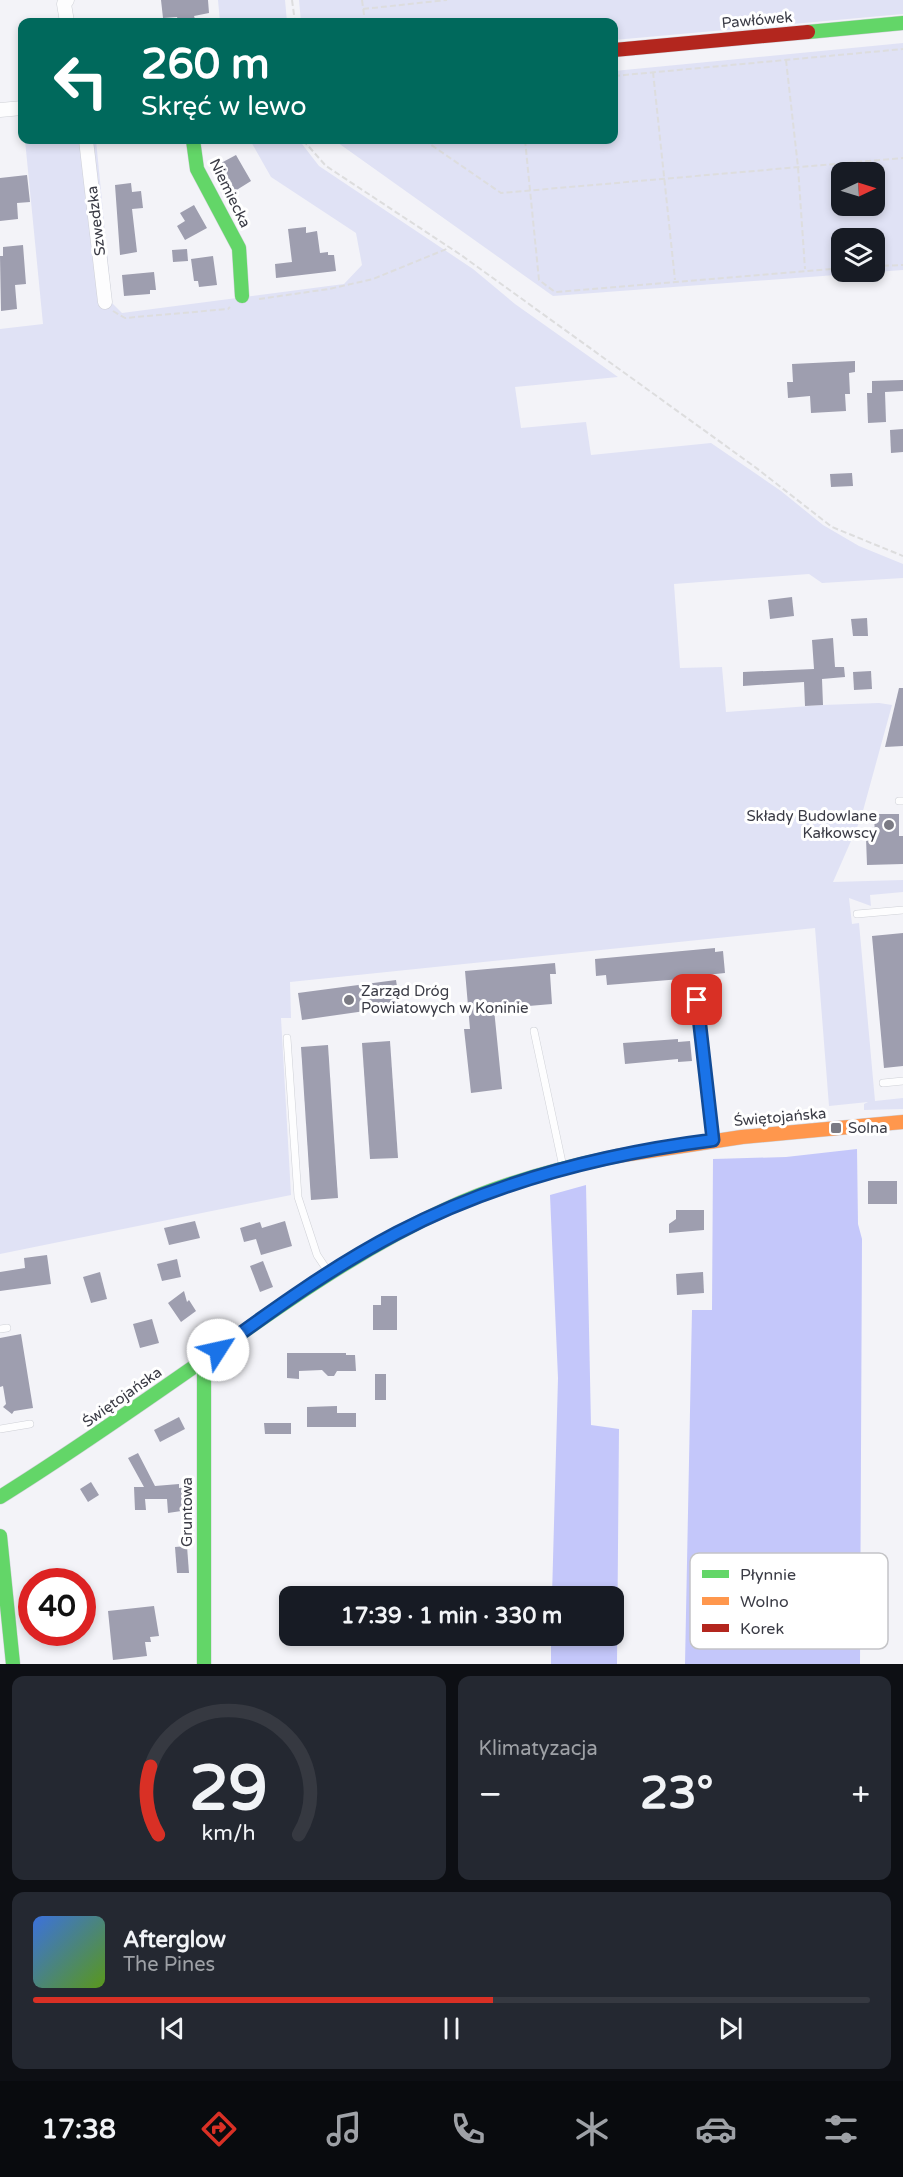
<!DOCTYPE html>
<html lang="pl">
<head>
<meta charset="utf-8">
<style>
	:root { --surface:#171b24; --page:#242831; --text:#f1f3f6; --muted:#9ea1a6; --line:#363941; --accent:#d93025 }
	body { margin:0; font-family:"Varela Round",sans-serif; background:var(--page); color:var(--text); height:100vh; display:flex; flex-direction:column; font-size:22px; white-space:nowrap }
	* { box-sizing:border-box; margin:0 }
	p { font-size:20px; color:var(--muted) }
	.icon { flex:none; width:33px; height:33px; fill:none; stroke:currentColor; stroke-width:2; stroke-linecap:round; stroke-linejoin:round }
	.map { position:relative; height:1664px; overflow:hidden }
	.panel { display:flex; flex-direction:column; gap:12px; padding:12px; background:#0d0f14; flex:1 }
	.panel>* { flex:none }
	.guide { position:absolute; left:18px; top:18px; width:600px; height:126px; border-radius:12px; box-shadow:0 3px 9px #0003; background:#00695c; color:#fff; overflow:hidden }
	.needle { width:39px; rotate:86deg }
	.fabs { position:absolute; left:831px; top:162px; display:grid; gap:12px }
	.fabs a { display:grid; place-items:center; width:54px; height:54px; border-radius:12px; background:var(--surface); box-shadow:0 3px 9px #0003; font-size:30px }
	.speed { position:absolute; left:18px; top:1568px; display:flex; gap:12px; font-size:30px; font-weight:700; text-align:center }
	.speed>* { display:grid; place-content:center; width:78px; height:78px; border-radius:50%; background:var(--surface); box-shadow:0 3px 9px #0003; line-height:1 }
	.speed .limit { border:9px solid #d22; background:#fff; color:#111 }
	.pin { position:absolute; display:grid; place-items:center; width:51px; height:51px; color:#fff; margin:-26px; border-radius:12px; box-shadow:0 3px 9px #0006 }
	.me { position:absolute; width:66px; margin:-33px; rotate:55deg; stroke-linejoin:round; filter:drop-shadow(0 0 4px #0008) }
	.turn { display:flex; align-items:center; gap:21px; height:126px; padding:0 24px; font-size:27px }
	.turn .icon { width:78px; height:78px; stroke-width:2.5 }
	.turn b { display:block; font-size:42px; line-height:51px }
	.big { font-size:45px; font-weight:700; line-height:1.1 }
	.panel .card { flex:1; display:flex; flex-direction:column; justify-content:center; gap:9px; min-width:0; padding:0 21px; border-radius:12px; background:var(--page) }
	.panel .dial { align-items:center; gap:0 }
	.dial svg { height:156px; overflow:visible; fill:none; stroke:var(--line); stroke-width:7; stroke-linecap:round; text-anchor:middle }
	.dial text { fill:var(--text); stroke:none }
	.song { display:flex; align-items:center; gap:18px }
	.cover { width:72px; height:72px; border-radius:9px; background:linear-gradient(135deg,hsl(220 70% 55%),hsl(90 70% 35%)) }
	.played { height:6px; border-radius:3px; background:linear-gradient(90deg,var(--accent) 55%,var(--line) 55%) }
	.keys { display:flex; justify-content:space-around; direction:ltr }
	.heat { display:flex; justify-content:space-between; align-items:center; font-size:33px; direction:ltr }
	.panel .tiles { flex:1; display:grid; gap:12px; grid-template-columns:1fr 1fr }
	.card:last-child { grid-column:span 2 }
	.trip { position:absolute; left:279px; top:1586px; width:345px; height:60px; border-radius:12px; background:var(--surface); box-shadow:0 3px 9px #0003; font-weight:700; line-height:60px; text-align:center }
	.dock { display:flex; height:96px; justify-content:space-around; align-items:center; background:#090b0e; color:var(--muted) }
	.dock .icon { width:42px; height:42px }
	.dock .active { color:var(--accent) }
	.dock b { font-size:27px; color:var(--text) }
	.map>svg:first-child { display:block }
	.green { fill:#e0e2f5; fill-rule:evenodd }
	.forest { fill:#c4c7fa }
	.building { fill:#9e9eaf }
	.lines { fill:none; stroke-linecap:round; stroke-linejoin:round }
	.lane-casing { stroke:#cfd1d7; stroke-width:8 }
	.street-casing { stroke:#cfd1d7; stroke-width:15 }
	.fast-casing { stroke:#cfd1d7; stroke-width:15 }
	.slow-casing { stroke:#cfd1d7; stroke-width:15 }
	.jam-casing { stroke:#cfd1d7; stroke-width:15 }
	.path { stroke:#ddddde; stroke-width:2; stroke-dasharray:6 3; stroke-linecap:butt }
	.lane { stroke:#fdfdfe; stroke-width:7 }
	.street { stroke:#fdfdfe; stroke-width:14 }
	.fast { stroke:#63d668; stroke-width:14 }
	.slow { stroke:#ff974d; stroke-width:14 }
	.jam { stroke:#b3261e; stroke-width:14 }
	.route-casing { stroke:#114b97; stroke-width:15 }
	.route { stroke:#1a73e8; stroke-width:10 }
	.poi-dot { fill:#7b7b84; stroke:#fff; stroke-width:2 }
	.labels { text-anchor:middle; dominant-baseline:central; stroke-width:6; stroke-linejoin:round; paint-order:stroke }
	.street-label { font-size:15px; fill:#3a3b45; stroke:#fff }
	.poi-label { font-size:15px; fill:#3a3b45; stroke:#fff; text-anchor:start }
	.key { fill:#fff; stroke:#c4c4c7; stroke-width:1.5 }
	.key-label { font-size:16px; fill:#3a3b45 }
</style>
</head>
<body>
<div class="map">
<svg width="903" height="1664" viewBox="0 0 903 1664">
	<rect width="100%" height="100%" fill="#f3f3f8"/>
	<g class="green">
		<path d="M 218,0 L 285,0 L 287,22 L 220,22 Z"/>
		<path d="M 299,0 L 903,0 L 903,14 L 614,40 L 614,22 L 301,22 Z"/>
		<path d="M 903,43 L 903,270 L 553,296 L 334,140 L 614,140 L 614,71 ZM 842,172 L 874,172 L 874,206 L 842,206 ZM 842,238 L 874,238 L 874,272 L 842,272 Z"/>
		<path d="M 25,140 L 96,140 L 112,303 L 122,313 L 344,284 L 362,265 L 356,233 L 271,177 L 250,140 L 299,140 L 319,166 L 473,269 L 515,304 L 618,377 L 515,387 L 521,428 L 586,422 L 591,455 L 711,443 L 781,491 L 823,525 L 859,546 L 903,564 L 903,578 L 822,583 L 809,574 L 674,584 L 680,668 L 722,667 L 726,712 L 823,705 L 879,703 L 892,705 L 861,818 L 833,882 L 903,880 L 903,892 L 870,895 L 871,906 L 849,898 L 852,924 L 859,923 L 875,1101 L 903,1098 L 903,1109 L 864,1110 L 864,1104 L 868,1102 L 829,1106 L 815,928 L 290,982 L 291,1018 L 281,1018 L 291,1195 L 0,1254 L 0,329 L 43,324 Z"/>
	</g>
	<g class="forest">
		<path d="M 857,1149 L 858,1224 L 862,1239 L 860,1664 L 685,1664 L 692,1310 L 712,1310 L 713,1159 L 786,1157 Z"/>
		<path d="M 586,1185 L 591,1425 L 619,1429 L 617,1664 L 551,1664 L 551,1635 L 614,1635 L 614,1596 L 552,1596 L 558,1378 L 550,1195 Z"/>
	</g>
	<g class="building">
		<path d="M 161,0 L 208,0 L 209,13 L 194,16 L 195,19 L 178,20 L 177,17 L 163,18 Z"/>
		<path d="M 236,155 L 251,181 L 235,191 L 225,174 L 227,173 L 221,163 Z"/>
		<path d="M 27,175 L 30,202 L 17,203 L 18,219 L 0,221 L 0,178 Z"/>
		<path d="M 131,183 L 132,192 L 141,191 L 143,208 L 132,209 L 137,252 L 120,255 L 115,185 Z"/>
		<path d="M 194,205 L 207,228 L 185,240 L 177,226 L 185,221 L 180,213 Z"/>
		<path d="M 306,227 L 306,233 L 317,231 L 320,253 L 328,252 L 328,255 L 334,255 L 336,271 L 276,278 L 275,264 L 292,262 L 288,229 Z"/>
		<path d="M 23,245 L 26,284 L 15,285 L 17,309 L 1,311 L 0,256 L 3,256 L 3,247 Z"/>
		<path d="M 187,249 L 188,261 L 173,262 L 172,250 Z"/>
		<path d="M 213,256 L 217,285 L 199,287 L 198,281 L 194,281 L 191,259 Z"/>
		<path d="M 154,272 L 156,290 L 150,290 L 150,294 L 124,296 L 122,275 Z"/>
		<path d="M 855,361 L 855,372 L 849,373 L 850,394 L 845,394 L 846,411 L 811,413 L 810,396 L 788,398 L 787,382 L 793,382 L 792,364 Z"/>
		<path d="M 903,380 L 903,391 L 885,392 L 886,422 L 868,423 L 867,393 L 872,393 L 872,381 Z"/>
		<path d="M 903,429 L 903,452 L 891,453 L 890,430 Z"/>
		<path d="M 852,473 L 853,486 L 831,487 L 830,474 Z"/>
		<path d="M 792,597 L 794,616 L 770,619 L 768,600 Z"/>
		<path d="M 867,618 L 868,636 L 853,636 L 851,619 Z"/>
		<path d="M 833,638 L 835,667 L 844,667 L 845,677 L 822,679 L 823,705 L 805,706 L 804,682 L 743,686 L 743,672 L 814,669 L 812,640 Z"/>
		<path d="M 871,671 L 872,689 L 854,690 L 853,672 Z"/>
		<path d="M 899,688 L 903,688 L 903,746 L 885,747 Z"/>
		<path d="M 874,814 L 899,814 L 899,836 L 903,836 L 903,864 L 867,865 L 866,838 L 875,837 Z"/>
		<path d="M 903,933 L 903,1066 L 884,1068 L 872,936 Z"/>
		<path d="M 715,948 L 715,952 L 723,951 L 725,973 L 706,975 L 706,977 L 607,985 L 606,975 L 596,976 L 595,959 Z"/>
		<path d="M 555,963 L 556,974 L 550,974 L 552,1004 L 494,1009 L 502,1089 L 471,1093 L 464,1029 L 470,1029 L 465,971 Z"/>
		<path d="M 396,980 L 400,1006 L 302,1020 L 298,993 Z"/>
		<path d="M 678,1039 L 678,1042 L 690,1041 L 692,1061 L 678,1062 L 678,1059 L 625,1064 L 623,1043 Z"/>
		<path d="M 390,1041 L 398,1158 L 370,1159 L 362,1043 Z"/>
		<path d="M 328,1045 L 338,1198 L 311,1200 L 301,1047 Z"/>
		<rect x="868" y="1181" width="29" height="23"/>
		<path d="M 676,1210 L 704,1210 L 704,1230 L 669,1233 L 669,1224 L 676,1219 Z"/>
		<path d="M 195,1221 L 200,1238 L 169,1245 L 164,1228 Z"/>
		<path d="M 285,1221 L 292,1246 L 261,1255 L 256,1239 L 244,1242 L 240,1228 L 260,1222 L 262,1228 Z"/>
		<path d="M 47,1255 L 51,1284 L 0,1291 L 0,1272 L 25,1268 L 24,1258 Z"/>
		<path d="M 177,1259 L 181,1277 L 162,1281 L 157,1264 Z"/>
		<path d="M 263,1261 L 273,1287 L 260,1292 L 250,1266 Z"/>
		<path d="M 100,1272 L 107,1299 L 91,1303 L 83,1277 Z"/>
		<path d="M 703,1272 L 704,1293 L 677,1295 L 676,1274 Z"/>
		<path d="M 184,1291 L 187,1302 L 189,1300 L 196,1311 L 181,1322 L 168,1303 Z"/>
		<path d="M 381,1296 L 397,1296 L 397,1330 L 373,1330 L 373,1305 L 381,1305 Z"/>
		<path d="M 152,1319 L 159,1343 L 140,1348 L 133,1324 Z"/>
		<path d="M 21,1334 L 33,1408 L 14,1411 L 12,1414 L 3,1407 L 6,1404 L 3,1386 L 0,1387 L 0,1338 Z"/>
		<path d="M 287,1353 L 346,1353 L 346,1355 L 355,1355 L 356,1371 L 337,1371 L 334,1376 L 328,1376 L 322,1370 L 299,1371 L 299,1379 L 287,1378 Z"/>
		<rect x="375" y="1374" width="11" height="26"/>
		<path d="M 337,1406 L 337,1413 L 356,1413 L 356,1427 L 307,1427 L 307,1407 Z"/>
		<path d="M 179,1417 L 185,1429 L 160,1442 L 154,1430 Z"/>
		<path d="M 264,1423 L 291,1423 L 291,1434 L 265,1434 Z"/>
		<path d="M 138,1453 L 155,1486 L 179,1484 L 179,1488 L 186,1487 L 188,1510 L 168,1513 L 167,1499 L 145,1499 L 146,1510 L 135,1510 L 134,1487 L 144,1487 L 128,1458 Z"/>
		<path d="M 91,1482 L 99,1495 L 88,1502 L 80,1489 Z"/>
		<path d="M 187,1546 L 189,1573 L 177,1573 L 175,1547 Z"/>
		<path d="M 154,1606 L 159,1636 L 150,1637 L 151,1642 L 145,1642 L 147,1656 L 113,1660 L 108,1611 Z"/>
	</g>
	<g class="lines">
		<g class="lane-casing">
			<g id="lane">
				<path d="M 899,801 L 903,801"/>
				<path d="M 857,914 L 903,910"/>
				<path d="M 697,1000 L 713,1140"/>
				<path d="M 534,1031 L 563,1167"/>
				<path d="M 287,1038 L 298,1197 L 317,1255 L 329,1273"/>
				<path d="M 883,1083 L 903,1081"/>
				<path d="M 0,1329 L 7,1328"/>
				<path d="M 0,1429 L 30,1424"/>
			</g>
		</g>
		<g class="street-casing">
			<g id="street">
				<path d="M 67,22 L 64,4 L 67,0"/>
				<path d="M 0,110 L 22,108"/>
				<path d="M 86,140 L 105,302"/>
			</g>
		</g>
		<g class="fast-casing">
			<g id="fast">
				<path d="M 808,32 L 903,23"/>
				<path d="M 193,140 L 197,169 L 239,248 L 242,296"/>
				<path d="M 204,1360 L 204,1664"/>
				<path d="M 0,1497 C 71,1453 139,1405 208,1357 C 283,1303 359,1250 444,1210 C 499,1184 558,1168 617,1156"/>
				<path d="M 0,1536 L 13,1664"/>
			</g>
		</g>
		<g class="slow-casing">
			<path id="slow" d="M 617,1156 L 742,1137 L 903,1122"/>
		</g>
		<g class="jam-casing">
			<path id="jam" d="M 614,50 L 808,32"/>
		</g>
		<g class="path">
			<path d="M 292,0 L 295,22"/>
			<path d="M 362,0 L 365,22"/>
			<path d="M 363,9 L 447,0"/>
			<path d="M 786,60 L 798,167 L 805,269"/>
			<path d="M 653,72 L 675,280"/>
			<path d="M 614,76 L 903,49"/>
			<path d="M 303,140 L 326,166 L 461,255 L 755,467 L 832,527 L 903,556"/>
			<path d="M 424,140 L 501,193 L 903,158"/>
			<path d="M 525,140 L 539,280 L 555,292 L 842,268"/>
			<path d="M 874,266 L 903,265"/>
			<path d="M 259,299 L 329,289 L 373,279 L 449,248"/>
			<path d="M 113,311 L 125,318 L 228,309 L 230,307"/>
		</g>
		<use href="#lane" class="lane"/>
		<use href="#street" class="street"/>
		<use href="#fast" class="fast"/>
		<use href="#slow" class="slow"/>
		<use href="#jam" class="jam"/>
	</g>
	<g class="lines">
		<g class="route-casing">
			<path id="route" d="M 218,1350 C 275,1308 334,1266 397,1233 C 496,1181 602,1154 713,1140 L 697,1000"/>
		</g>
		<use href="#route" class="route"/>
	</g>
	<g class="poi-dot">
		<circle cx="889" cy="825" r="6"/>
		<circle cx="349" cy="1000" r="6"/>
		<rect x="830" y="1122" width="12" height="12" rx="3"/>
	</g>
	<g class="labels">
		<g class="street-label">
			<text transform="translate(757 20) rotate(-5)">Pawłówek</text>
			<text transform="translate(230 193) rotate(64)">Niemiecka</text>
			<text transform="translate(96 221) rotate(-97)">Szwedzka</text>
			<text transform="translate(780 1117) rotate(-5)">Świętojańska</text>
			<text transform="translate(122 1397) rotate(-35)">Świętojańska</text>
			<text transform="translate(187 1512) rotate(-90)">Gruntowa</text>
		</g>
		<g class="poi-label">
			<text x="877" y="816" text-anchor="end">Składy Budowlane<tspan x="877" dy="17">Kałkowscy</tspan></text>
			<text x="361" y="991">Zarząd Dróg<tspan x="361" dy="17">Powiatowych w Koninie</tspan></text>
			<text x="848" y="1128">Solna</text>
		</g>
	</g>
	<rect x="690" y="1553" width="198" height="96" rx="9" class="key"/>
	<rect x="702" y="1570" width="27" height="8" fill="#63d668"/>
	<rect x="702" y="1597" width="27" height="8" fill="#ff974d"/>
	<rect x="702" y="1624" width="27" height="8" fill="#b3261e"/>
	<g class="key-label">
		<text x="740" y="1580">Płynnie</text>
		<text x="740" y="1607">Wolno</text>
		<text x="740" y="1634">Korek</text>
	</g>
</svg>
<div class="fabs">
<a><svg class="needle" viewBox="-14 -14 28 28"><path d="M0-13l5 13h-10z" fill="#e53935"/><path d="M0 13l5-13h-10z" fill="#9ea1a6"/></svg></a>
<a><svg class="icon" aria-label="layers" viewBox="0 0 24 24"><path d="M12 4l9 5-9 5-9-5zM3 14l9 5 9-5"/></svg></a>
</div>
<div class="speed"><div class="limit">40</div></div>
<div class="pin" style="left:697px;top:1000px;background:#d93025"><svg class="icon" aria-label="arrive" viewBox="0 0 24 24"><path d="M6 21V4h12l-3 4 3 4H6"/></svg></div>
<svg class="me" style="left:218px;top:1350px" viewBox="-20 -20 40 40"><circle r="19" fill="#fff"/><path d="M0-13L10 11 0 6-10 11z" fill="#1a73e8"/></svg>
<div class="trip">17:39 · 1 min · 330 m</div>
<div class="guide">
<div class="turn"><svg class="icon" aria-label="left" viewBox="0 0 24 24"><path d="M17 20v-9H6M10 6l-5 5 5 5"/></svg><div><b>260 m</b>Skręć w lewo</div></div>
</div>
</div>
<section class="panel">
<div class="tiles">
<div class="card dial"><svg viewBox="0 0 100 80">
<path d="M14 69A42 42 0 1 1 86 69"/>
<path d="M14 69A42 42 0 0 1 10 34" stroke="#d93025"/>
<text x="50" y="56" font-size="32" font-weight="700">29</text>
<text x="50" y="72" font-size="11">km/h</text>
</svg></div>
<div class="card"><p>Klimatyzacja</p>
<div class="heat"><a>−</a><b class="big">23°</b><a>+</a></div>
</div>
<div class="card">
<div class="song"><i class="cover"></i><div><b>Afterglow</b><p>The Pines</p></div></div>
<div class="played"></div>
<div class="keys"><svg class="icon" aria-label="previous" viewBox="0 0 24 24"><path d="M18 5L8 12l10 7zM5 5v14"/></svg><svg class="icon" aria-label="pause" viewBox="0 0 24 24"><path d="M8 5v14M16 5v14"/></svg><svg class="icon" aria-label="next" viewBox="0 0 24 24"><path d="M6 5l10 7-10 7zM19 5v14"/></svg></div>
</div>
</div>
</section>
<nav class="dock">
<b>17:38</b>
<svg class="icon active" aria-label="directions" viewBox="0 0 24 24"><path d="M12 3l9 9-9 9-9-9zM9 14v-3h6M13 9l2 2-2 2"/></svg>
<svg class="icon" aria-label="music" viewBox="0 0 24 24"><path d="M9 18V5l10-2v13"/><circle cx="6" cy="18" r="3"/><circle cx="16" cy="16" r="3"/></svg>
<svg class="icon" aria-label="phone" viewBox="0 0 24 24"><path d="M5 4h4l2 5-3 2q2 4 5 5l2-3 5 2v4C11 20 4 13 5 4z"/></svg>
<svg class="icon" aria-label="climate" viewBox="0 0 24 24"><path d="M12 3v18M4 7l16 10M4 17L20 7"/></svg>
<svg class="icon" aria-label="car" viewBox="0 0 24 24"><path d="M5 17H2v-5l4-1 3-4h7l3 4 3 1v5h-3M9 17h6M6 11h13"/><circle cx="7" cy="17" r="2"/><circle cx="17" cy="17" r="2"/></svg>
<svg class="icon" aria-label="filters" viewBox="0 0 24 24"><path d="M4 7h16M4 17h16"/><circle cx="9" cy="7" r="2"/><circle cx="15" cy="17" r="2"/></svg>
</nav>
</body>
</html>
